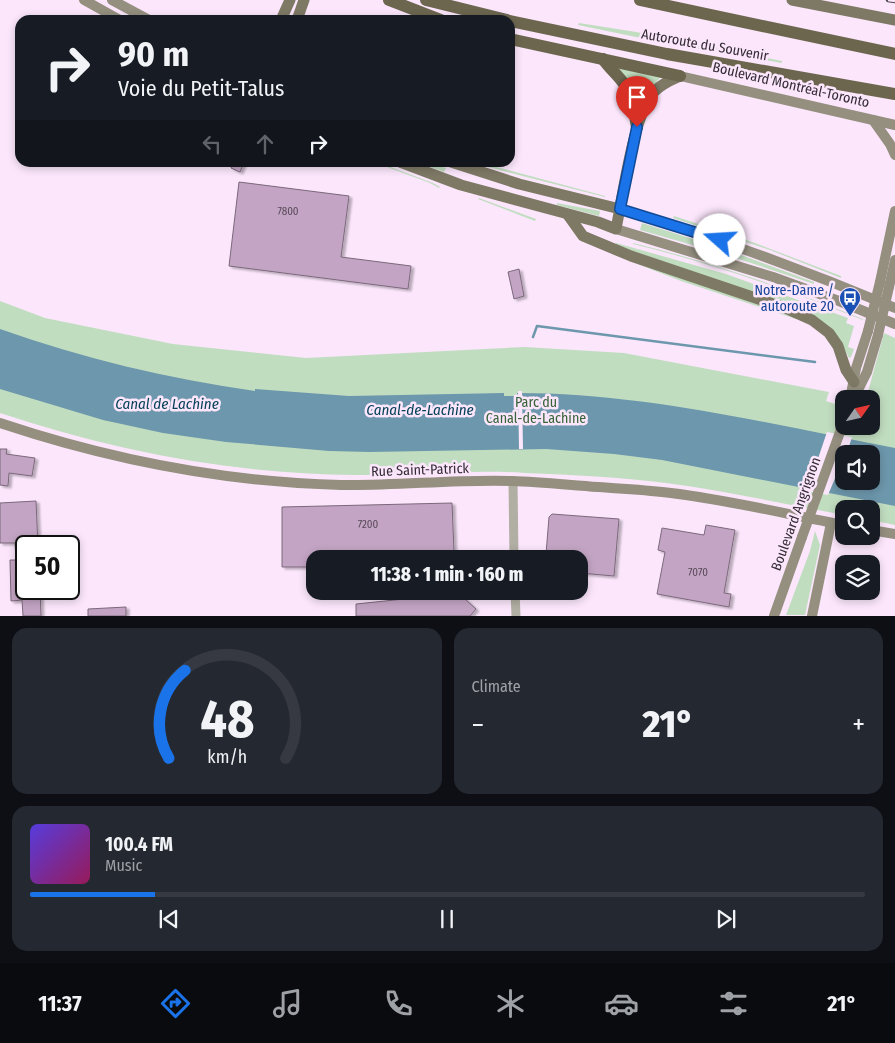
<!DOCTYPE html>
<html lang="en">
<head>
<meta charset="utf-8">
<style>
	:root { --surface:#171b24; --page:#242831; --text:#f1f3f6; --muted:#9ea1a6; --line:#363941; --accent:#1a73e8 }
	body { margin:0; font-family:"Fira Sans Condensed",sans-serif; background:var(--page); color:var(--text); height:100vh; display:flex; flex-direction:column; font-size:19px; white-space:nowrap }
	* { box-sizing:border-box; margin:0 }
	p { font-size:16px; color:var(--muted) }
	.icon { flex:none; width:28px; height:28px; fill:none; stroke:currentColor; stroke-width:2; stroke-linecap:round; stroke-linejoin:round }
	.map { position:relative; height:616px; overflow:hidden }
	.drawer { display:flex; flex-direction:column; gap:12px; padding:12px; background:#0d0f14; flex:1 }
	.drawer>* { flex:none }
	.guide { position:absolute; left:15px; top:15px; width:500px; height:152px; border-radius:15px; box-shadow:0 2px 8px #0003; background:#171b24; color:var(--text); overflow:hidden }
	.needle { width:32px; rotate:56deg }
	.controls { position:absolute; left:835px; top:390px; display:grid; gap:10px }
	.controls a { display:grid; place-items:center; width:45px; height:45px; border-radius:10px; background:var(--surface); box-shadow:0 2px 8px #0003; font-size:25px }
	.speed { position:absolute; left:15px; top:535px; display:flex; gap:10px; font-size:25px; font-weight:700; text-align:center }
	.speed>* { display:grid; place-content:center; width:65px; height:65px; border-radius:50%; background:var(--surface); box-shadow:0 2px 8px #0003; line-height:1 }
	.speed .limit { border:2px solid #111; border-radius:8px; background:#fff; color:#111 }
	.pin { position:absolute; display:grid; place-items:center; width:42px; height:42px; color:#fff; margin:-51px -21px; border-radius:50% 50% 50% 0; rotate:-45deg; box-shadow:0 0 5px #0007 }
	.pin .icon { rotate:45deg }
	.me { position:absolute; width:55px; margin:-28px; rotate:289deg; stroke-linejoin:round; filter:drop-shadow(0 0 4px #0008) }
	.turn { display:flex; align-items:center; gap:18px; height:105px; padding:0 20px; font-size:22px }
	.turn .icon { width:65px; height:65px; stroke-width:2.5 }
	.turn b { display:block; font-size:35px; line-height:42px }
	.lanes { display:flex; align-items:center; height:48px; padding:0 20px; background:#0003; justify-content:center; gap:25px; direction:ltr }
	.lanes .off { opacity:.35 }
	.big { font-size:38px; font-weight:800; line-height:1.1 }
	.drawer .tile { flex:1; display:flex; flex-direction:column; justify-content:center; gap:8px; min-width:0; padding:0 18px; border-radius:15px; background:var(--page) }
	.drawer .dial { align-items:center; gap:0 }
	.dial svg { height:130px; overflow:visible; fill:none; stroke:var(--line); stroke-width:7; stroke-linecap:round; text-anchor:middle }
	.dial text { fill:var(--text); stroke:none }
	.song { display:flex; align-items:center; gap:15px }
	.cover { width:60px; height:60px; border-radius:8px; background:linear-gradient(135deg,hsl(250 70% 55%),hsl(330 70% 35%)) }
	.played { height:5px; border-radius:2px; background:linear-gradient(90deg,var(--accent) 15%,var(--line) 15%) }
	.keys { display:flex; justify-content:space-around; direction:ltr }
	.heat { display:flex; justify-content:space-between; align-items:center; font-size:28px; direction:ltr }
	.drawer .tiles { flex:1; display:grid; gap:12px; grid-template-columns:1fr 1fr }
	.tile:last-child { grid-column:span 2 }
	.trip { position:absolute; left:306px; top:550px; width:282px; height:50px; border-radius:15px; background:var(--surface); box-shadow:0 2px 8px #0003; font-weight:800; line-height:50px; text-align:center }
	.tabs { display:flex; height:80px; justify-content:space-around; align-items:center; background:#090b0e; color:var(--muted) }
	.tabs .icon { width:35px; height:35px }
	.tabs .current { color:var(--accent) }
	.tabs b { font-size:22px; color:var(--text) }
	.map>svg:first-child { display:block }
	.green { fill:#c1ddc0; fill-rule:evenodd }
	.water { fill:#6d97ac; fill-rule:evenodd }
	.pier { fill:#fbe6fb }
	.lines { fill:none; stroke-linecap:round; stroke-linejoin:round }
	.stream { stroke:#6d97ac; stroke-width:2.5 }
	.building { fill:#c3a4c4; stroke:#7b697b; filter:url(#shadow) }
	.tertiary { stroke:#b1aea3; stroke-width:9 }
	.secondary { stroke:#948f7f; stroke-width:10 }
	.primary { stroke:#7e7965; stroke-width:11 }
	.motorway { stroke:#6c664f; stroke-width:12 }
	.rail-casing { stroke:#524852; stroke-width:4.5 }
	.rail { stroke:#fbe6fb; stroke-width:2.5; stroke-dasharray:8; stroke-linecap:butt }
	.secondary-bridge { stroke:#948f7f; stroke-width:10 }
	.route-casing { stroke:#114b97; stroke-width:12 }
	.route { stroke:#1a73e8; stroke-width:9 }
	.labels { text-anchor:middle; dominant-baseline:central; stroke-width:5; stroke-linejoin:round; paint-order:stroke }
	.number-label { font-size:11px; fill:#584a58 }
	.street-label { font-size:14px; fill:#342c34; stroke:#fbe6fb }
	.transit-label { font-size:14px; fill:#164399; stroke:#fbe6fb; text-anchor:end }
	.park-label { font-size:14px; fill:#366336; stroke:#fbe6fb }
	.water-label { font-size:15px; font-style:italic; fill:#044158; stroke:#fbe6fb }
</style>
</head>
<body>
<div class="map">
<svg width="895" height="616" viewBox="0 0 895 616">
	<defs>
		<filter id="shadow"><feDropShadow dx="3" dy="2" stdDeviation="1" flood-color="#0004"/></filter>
	</defs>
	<rect width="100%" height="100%" fill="#fbe6fb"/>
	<g class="green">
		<path d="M 579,23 L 655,35 L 782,61 L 782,63 L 665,43 L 578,25 Z"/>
		<path d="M 616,68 L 661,77 L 647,92 L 639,108 Z"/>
		<path d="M 376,163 L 380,163 L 433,183 L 440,187 L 439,188 L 430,183 Z"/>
		<path d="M 419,163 L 431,163 L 446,168 L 444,172 Z"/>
		<path d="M 489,165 L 605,196 L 605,197 L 488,167 Z"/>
		<path d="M 479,198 L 536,219 L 535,221 L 478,199 Z"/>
		<path d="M 557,203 L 600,211 L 599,216 L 557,205 Z"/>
		<path d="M 674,216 L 755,243 L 841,276 L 841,278 L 770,250 L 673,218 Z"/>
		<path d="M 642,223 L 725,249 L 814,282 L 814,284 L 724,254 L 640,230 Z"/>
		<path d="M 616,243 L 726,274 L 848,318 L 846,323 L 854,326 L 848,347 L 854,349 L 851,357 L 849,358 C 843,343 824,321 810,313 L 616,245 Z"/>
		<path d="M 633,243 C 712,262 788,289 863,319 L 863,320 C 788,290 711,263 633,244 Z"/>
		<path d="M 612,253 L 796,318 L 796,319 L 681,281 L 612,254 Z"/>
		<path d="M 0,301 L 45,318 L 173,344 L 306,358 L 525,347 L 624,353 L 829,392 L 826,401 L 844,407 L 844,426 L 871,426 L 871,399 L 866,399 L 884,333 L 895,338 L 895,525 L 871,520 L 871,509 L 844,509 L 844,515 C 785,504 726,491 666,483 C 620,477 572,475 525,473 C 468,469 411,476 354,475 C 232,474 115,451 0,413 ZM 844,454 L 871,454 L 871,481 L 844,481 Z"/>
		<path d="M 815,531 L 820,545 L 805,615 L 786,615 L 810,551 Z"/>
	</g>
	<path class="water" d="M 0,329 C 82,358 169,379 255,391 L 255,389 L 349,396 L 504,393 L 504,396 L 517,396 L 517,393 C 645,393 770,424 895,448 L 895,506 L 662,460 L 614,454 L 546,449 L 370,452 L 329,451 L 226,442 L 163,433 L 103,420 L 0,389 ZM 844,454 L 871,454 L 871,481 L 844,481 Z"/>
	<g class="pier">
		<path d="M 518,391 L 522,391 L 523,449 L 519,449 Z"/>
		<path d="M 827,432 L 852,437 L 847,453 L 844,454 L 844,457 L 828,495 L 807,491 Z"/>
	</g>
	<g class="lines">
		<path class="stream" d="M 533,337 L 537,326 L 815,362"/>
	</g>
	<g class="building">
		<path d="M 233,162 L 244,162 L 240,172 L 231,168 Z"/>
		<path d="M 239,182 L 349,196 L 341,257 L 411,266 L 408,289 L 229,266 Z"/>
		<path d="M 519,269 L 524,296 L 514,299 L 508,272 Z"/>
		<path d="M 0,449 L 7,449 L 6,454 L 35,458 L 32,476 L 9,473 L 8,486 L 0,485 Z"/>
		<path d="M 36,501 L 38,546 L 26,546 L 26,589 L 40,589 L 41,616 L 23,616 L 22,600 L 11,601 L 10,560 L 16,560 L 15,543 L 0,543 L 0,503 Z"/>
		<path d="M 452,503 L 454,552 L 357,553 L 358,559 L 315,559 L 315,567 L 282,567 L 282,507 Z"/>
		<path d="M 552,514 L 619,519 L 614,576 L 580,573 L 580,559 L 554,559 L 555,555 L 546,554 L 549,517 Z"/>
		<path d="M 706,525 L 735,530 L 724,593 L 731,594 L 729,607 L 657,594 L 665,552 L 658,550 L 662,528 L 704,535 Z"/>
		<path d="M 452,594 L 465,599 L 476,609 L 470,616 L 356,616 L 356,604 Z"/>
		<path d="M 126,607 L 126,616 L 88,616 L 88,609 Z"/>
	</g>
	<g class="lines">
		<g class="tertiary">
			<path d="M 513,481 L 514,559"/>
			<path d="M 515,591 L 516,616"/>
		</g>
		<g class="secondary">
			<path d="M 84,0 L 120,20"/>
			<path d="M 112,0 L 149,20"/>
			<path d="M 680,76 L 895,125"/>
			<path d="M 873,120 L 890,144 L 895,155"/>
			<path d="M 620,209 C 714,237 805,270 895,308"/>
			<path d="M 616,229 L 773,277 L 839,301 L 895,324"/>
			<path d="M 880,282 L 895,211"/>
			<path d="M 889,287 L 895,260"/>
			<path d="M 854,398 L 867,372 L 878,335"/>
			<path d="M 850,399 L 856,368 L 868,331"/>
			<path d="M 0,423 C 111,460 224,482 341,485 C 398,486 455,479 512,481 C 541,482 569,485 598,487 C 622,489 647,490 671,493 C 729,500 786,514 844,525"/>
			<path d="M 871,530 L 895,534"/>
			<path d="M 774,616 L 802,537"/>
			<path d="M 812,616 L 831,523"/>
		</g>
		<g class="primary">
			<path d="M 792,0 L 895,20"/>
			<path d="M 281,20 L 290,0"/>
			<path d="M 297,20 L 304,0"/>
			<path d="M 400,162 L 461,185 L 598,222 L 616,229 C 623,195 633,116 654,92 C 661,84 671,80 680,76"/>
			<path d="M 451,162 L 519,184 L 620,209"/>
			<path d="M 568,215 L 583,236 L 631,256 L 785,308 L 812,320 L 829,333 L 838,346 L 846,370 L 854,382"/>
		</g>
		<g class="motorway">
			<path d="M 389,0 L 441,20"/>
			<path d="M 426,0 L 507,20"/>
			<path d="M 640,0 L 895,54"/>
			<path d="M 510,21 L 667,54 L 895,94"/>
			<path d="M 510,39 L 680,76"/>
			<path d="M 603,59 C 609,68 618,75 624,84 C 633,97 634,112 637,127"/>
		</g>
		<g class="rail-casing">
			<path id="rail" d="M 888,0 L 895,1"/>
		</g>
		<use href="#rail" class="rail"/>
		<g class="secondary-bridge">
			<path d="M 868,331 L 880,282"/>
			<path d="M 878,335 L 889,287"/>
			<path d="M 802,537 L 844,421"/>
		</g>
	</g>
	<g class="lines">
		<g class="route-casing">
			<path id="route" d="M 637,127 L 620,209 L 720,240"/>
		</g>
		<use href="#route" class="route"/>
	</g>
	<defs>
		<g id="bus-pin" transform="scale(1.125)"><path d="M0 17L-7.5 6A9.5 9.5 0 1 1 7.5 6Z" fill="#1a4fb4" stroke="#fbe6fb"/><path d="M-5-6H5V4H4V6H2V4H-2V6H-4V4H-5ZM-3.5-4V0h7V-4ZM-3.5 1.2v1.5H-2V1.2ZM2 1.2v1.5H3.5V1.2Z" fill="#fff"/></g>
	</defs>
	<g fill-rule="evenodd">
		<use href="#bus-pin" x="850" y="298"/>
	</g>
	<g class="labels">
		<g class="number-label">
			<text x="288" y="211">7800</text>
			<text x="368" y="524">7200</text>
			<text x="698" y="572">7070</text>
		</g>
		<g class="street-label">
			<text transform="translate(705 45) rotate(10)">Autoroute du Souvenir</text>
			<text transform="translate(791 85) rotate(13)">Boulevard Montréal-Toronto</text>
			<text transform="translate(420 470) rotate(-2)">Rue Saint-Patrick</text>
			<text transform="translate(796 514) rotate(-70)">Boulevard Angrignon</text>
		</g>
		<g class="transit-label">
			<text x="834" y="290">Notre-Dame /<tspan x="834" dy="16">autoroute 20</tspan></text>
		</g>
		<g class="park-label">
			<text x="536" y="402">Parc du<tspan x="536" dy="16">Canal-de-Lachine</tspan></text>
		</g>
		<g class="water-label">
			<text x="167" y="404">Canal de Lachine</text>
			<text x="420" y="410">Canal-de-Lachine</text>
		</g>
	</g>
</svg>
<div class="controls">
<a><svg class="needle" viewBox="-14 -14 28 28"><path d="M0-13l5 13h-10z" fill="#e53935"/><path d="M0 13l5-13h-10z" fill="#9ea1a6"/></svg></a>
<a><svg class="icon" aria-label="sound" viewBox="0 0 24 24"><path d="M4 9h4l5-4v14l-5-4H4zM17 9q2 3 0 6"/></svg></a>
<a><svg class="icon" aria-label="search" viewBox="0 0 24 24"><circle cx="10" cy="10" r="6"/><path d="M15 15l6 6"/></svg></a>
<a><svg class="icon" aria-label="layers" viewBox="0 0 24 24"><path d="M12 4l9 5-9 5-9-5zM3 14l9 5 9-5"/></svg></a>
</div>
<div class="speed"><div class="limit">50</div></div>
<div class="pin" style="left:637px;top:127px;background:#d93025"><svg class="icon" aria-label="arrive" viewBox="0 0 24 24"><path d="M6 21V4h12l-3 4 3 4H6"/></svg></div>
<svg class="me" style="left:720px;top:240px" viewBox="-20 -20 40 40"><circle r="19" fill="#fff"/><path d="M0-13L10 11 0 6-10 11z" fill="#1a73e8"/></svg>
<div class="trip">11:38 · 1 min · 160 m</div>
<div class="guide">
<div class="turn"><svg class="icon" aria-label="right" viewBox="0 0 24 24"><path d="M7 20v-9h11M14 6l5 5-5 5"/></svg><div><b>90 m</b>Voie du Petit-Talus</div></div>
<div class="lanes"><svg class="icon off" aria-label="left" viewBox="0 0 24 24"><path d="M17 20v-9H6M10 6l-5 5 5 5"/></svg><svg class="icon off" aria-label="ahead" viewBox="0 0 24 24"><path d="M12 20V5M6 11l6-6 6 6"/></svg><svg class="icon" aria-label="right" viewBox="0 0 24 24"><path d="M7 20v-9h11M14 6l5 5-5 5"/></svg></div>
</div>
</div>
<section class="drawer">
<div class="tiles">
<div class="tile dial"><svg viewBox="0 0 100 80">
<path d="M14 69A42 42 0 1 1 86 69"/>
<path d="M14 69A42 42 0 0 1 24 15" stroke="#1a73e8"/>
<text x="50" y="56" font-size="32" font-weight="700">48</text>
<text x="50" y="72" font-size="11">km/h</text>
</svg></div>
<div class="tile"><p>Climate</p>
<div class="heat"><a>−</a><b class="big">21°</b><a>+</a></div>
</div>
<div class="tile">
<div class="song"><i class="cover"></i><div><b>100.4 FM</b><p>Music</p></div></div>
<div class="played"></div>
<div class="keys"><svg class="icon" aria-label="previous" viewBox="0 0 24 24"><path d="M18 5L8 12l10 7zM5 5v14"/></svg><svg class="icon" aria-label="pause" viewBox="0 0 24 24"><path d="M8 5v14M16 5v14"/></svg><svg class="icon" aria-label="next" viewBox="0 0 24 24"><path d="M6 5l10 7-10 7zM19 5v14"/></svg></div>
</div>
</div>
</section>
<nav class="tabs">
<b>11:37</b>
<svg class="icon current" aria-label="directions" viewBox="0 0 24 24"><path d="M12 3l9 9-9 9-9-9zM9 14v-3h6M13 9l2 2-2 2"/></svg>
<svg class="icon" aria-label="music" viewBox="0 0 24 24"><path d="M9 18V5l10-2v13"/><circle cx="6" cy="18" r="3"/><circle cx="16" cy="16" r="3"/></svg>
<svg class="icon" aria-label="phone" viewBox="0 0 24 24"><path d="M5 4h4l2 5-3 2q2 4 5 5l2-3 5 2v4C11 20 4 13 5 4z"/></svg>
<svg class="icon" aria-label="climate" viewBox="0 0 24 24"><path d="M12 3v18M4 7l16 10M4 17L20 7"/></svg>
<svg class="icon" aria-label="car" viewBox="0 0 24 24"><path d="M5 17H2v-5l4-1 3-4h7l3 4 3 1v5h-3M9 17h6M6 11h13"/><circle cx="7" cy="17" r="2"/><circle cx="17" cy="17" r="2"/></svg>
<svg class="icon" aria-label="filters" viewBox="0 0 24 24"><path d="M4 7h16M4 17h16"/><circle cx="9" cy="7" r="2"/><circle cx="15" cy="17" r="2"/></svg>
<b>21°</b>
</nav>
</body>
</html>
